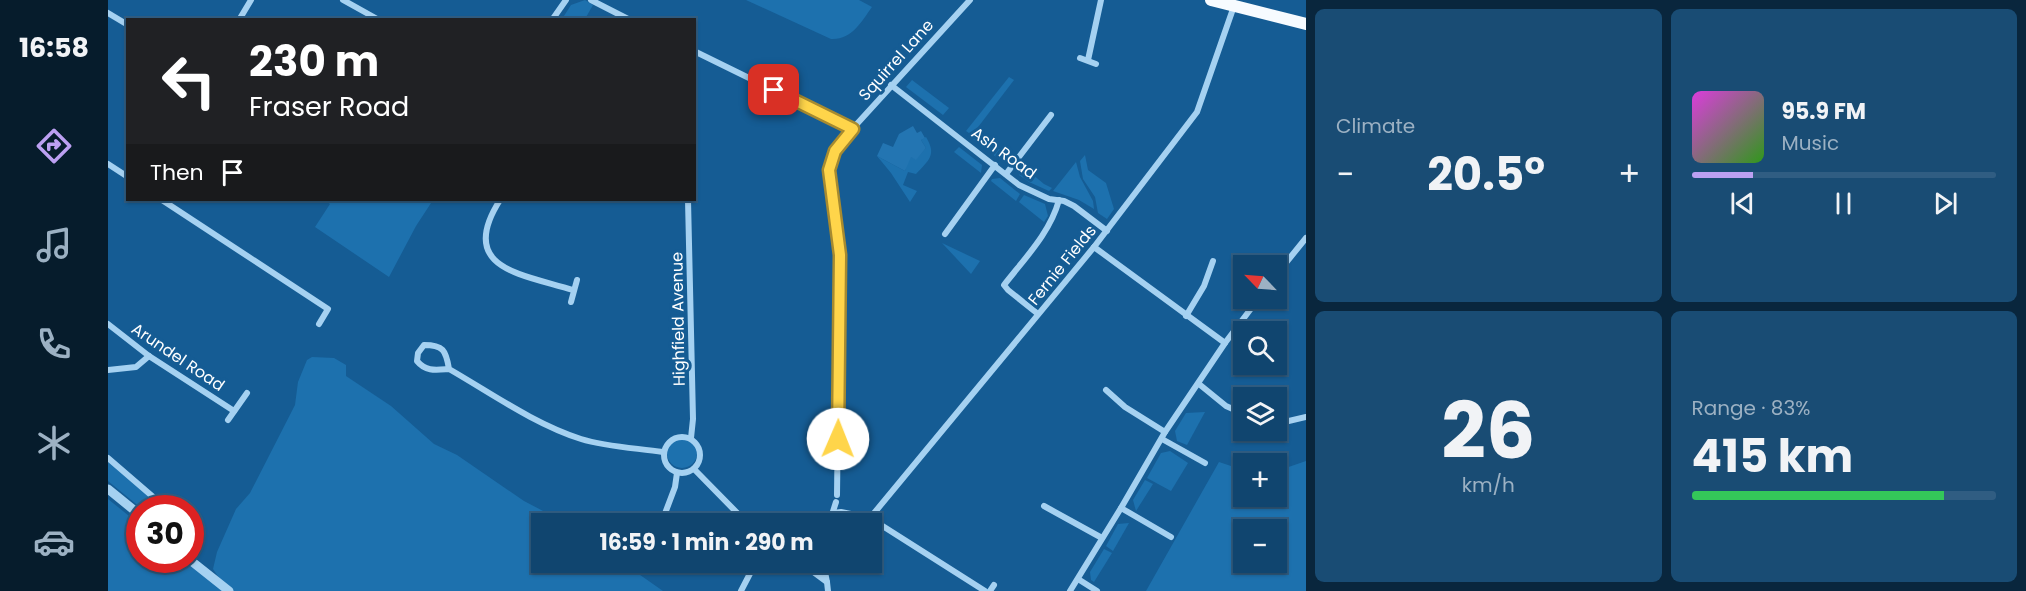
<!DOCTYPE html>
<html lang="en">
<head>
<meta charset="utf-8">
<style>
	:root { --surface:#10456f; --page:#194c74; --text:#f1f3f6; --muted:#9cb1c3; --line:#305d82; --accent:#bca0f2 }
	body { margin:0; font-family:Poppins,sans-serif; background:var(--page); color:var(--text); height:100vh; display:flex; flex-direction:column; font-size:22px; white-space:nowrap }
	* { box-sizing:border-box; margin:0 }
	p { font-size:20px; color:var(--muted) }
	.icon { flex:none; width:33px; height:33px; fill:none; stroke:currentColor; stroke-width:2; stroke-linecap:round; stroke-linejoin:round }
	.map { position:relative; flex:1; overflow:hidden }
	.side { display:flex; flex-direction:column; gap:9px; padding:9px; background:#09263d; width:720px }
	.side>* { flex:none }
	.top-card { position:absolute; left:18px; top:18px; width:570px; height:183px; border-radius:0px; box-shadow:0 2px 4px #0004,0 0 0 2px var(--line); background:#202124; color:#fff; overflow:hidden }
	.needle { width:39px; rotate:295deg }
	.tools { position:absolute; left:1125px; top:255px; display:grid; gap:12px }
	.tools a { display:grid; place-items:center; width:54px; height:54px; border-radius:0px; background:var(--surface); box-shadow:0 2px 4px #0004,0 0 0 2px var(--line); font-size:30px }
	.speed { position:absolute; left:18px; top:495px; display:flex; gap:12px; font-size:30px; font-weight:700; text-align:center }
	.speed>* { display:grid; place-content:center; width:78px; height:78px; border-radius:50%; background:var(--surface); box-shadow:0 2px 4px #0004,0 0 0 2px var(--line); line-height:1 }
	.speed .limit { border:9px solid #d22; background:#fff; color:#111 }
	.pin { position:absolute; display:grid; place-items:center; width:51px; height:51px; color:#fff; margin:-26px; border-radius:12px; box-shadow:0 3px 9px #0006 }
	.me { position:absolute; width:66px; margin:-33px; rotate:1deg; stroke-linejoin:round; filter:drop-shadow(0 0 4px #0008) }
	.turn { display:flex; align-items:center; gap:21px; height:126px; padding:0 24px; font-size:27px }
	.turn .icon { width:78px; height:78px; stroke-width:2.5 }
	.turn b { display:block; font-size:42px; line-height:51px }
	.then { display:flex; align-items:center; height:57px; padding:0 24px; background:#0003; gap:12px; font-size:22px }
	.big { font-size:45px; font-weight:700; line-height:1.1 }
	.side .card { flex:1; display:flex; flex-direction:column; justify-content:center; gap:9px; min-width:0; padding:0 21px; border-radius:9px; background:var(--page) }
	.side .dial { align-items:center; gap:0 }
	.dial b { font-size:78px; line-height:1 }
	.song { display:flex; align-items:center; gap:18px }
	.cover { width:72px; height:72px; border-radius:9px; background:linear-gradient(135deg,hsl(300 70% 55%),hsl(110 70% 35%)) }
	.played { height:6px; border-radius:3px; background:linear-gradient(90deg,var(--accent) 20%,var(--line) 20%) }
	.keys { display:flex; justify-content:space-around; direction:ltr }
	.heat { display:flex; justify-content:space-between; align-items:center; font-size:33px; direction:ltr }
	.charge { height:9px; border-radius:4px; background:linear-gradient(90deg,#34c759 83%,var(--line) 0) }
	.side .tiles { flex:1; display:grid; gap:9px; grid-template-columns:repeat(2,1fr) }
	.trip { position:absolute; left:423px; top:513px; width:351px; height:60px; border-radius:0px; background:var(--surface); box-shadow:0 2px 4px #0004,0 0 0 2px var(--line); font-weight:700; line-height:60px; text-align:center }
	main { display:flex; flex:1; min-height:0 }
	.tabs { display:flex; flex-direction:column; width:108px; justify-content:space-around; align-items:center; background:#061c2c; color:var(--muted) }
	.tabs .icon { width:42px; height:42px }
	.tabs .on { color:var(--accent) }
	.tabs b { font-size:27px; color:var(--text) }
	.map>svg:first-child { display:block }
	.green { fill:#1d71ae; fill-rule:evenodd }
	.building { fill:#2375b2 }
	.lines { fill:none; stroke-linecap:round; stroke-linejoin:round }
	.minor { stroke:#a5d1f1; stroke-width:6 }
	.tertiary { stroke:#a5d1f1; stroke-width:9 }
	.trunk { stroke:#f7fbff; stroke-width:12 }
	.route-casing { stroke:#a68a30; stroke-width:15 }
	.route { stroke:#ffd54a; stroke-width:10 }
	.labels { text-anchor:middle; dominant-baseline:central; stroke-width:6; stroke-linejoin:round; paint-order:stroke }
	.street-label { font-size:16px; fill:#fff; stroke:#155c94 }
</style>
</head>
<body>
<main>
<nav class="tabs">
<b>16:58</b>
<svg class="icon on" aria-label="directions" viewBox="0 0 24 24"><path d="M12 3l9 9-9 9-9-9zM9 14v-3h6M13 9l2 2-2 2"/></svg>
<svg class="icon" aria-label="music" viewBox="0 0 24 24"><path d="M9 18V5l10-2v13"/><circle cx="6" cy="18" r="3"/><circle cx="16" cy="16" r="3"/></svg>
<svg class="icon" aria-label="phone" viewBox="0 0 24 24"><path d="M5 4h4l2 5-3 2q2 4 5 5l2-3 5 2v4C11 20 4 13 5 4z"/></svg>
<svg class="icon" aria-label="climate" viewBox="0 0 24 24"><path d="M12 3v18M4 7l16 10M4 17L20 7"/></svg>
<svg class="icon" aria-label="car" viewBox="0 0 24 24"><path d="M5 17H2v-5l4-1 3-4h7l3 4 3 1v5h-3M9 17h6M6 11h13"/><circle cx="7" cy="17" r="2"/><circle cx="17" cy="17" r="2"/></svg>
</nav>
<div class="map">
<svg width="1198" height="591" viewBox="0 0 1198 591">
	<rect width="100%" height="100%" fill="#155c94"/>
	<g class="green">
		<path d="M 477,0 L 485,5 L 477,19 L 454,19 L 463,5 Z"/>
		<path d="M 638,0 L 751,0 L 764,7 C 753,22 744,40 723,39 Z"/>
		<path d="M 901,77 L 906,80 L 864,135 L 858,131 Z"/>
		<path d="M 804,80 L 841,108 L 835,115 L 798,87 Z"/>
		<path d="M 870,133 L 902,157 L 899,159 L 892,160 L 865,139 Z"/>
		<path d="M 818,137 C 829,155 821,160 808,174 L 800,172 L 795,185 L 809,191 L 802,202 L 783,173 L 769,156 L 797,171 L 801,156 L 808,159 L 818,148 L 813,140 Z"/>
		<path d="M 851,147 L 874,165 L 873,173 L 846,152 Z"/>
		<path d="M 977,155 L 980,170 L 998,183 L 1006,209 L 999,219 L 990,213 L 987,197 L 975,179 L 972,161 Z"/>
		<path d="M 968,162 L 972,177 L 985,201 L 986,209 L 971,200 L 945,191 Z"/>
		<path d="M 912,164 L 936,184 L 944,188 L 941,191 L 921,182 L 911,175 L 910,170 Z"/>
		<path d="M 892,178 L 912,194 L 908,201 L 883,181 L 884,179 Z"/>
		<path d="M 916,195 L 937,204 L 940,216 L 936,222 L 911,202 Z"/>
		<path d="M 216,200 L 325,200 L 308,226 L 281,277 L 207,227 L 222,204 Z"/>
		<path d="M 834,243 L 872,261 L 863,274 Z"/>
		<path d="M 204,357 L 226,358 L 238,365 L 238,376 L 283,406 L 326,444 L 349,455 L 416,501 L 437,512 L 449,523 L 434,524 L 434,562 L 515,563 L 555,591 L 124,591 L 111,578 L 105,569 L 109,552 L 128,509 L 142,493 L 187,405 L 190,382 L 199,360 Z"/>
		<path d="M 1097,412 L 1079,445 L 1069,441 L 1067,431 L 1078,413 Z"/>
		<circle cx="574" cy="453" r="15"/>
		<path d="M 1062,451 L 1080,463 L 1063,491 L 1039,478 L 1053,453 Z"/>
		<path d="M 1198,461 L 1198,591 L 1038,591 L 1111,462 L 1135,470 L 1136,496 L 1168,496 L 1169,471 ZM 1136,530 L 1168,530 L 1168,562 L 1136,562 Z"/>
		<path d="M 0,462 L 56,508 L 33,508 L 0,481 Z"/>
		<path d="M 1037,480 L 1045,484 L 1028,511 L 1025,500 Z"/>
		<path d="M 0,499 L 31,524 L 32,560 L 76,560 L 115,591 L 0,591 Z"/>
		<path d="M 1021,523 L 1005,551 L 998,546 L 1010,524 Z"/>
		<path d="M 996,549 L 1004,553 L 986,582 L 983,580 L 982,572 Z"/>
	</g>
	<path class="building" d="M 805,126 L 809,133 L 813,131 L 817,138 L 813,140 L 818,148 L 808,160 L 803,157 L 797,171 L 769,156 L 775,143 L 785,147 L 791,134 Z"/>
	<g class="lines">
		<g class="minor">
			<path d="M 235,0 L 271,20"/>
			<path d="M 483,0 L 522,20"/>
			<path d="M 0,13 L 20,25"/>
			<path d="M 131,20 L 143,0"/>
			<path d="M 444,20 L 458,0"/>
			<path d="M 586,51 L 745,129"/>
			<path d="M 972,58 L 988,64"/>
			<path d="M 980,60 L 993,0"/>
			<path d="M 783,85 L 911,185 L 941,199 L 956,201 L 966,206 L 999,231"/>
			<path d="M 0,164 L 20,177"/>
			<path d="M 898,174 L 943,115"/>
			<path d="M 54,200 L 220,309 L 211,324"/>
			<path d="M 392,200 C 348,269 414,274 465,290"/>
			<path d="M 580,200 L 585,419 L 583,438"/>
			<path d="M 837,234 L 887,165"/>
			<path d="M 986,247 L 1117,343"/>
			<path d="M 1168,275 L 1198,238"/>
			<path d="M 463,302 L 469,280"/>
			<path d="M 930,314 L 900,290 L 896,285 C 917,258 942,233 951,200"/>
			<path d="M 1078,316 L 1096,286 L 1105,261"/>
			<path d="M 0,324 L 41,356 L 126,411"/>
			<path d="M 341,369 C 338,350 335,345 316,345 L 310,353 L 309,361 C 318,372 328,370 341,369 C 383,393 426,424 473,439 C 499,447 528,448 555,452"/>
			<path d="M 0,370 L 28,367 L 41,356"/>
			<path d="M 1091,384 L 1118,406 L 1136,414"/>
			<path d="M 998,390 L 1017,407 L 1057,432"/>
			<path d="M 120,420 L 139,393"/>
			<path d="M 1168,424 L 1198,417"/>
			<circle cx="574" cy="455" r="18"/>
			<path d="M 1054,439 L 1097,463"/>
			<path d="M 0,458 L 58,508"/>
			<path d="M 586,469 L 640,524"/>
			<path d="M 729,495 L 732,255 L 721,170 L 727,151 L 747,126 L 862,0"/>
			<path d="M 936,506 L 994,538"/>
			<path d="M 1013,508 L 1063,537"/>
			<path d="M 725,513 L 733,512 L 762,518 L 877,591"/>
			<path d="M 762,518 L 986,247 L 1089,112 L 1126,6"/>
			<path d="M 553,524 L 567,487 L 569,473"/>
			<path d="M 721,524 L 728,502"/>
			<path d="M 82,531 L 87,541 L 82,553"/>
			<path d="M 692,562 L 719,582 L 720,591"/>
			<path d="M 715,562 L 719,582"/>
			<path d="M 970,579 L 989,591"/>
			<path d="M 633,591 L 648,562"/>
			<path d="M 882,591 L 886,585"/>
			<path d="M 962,591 L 1013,508 L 1057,432 L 1117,343 L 1151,298"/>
		</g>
		<g class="tertiary">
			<path d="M 0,489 L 32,515"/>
			<path d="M 82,560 L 121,591"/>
		</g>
		<path class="trunk" d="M 1103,0 L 1198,24"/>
	</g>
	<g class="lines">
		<g class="route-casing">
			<path id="route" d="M 666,90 L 745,129 L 727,151 L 721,170 L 732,255 L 730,439"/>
		</g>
		<use href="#route" class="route"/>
	</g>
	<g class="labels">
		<g class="street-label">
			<text transform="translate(788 60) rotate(-48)">Squirrel Lane</text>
			<text transform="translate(896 153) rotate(36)">Ash Road</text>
			<text transform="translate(954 265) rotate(-51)">Fernie Fields</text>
			<text transform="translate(570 319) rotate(-91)">Highfield Avenue</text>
			<text transform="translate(70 357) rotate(34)">Arundel Road</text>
		</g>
	</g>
</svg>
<div class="tools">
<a><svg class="needle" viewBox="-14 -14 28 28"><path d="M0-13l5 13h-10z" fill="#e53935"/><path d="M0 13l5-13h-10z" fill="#9cb1c3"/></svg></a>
<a><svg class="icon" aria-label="search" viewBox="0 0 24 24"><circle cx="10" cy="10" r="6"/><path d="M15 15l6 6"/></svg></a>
<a><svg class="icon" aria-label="layers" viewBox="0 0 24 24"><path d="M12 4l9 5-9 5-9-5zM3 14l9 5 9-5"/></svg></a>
<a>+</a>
<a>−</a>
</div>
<div class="speed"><div class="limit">30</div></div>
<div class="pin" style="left:666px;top:90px;background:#d93025"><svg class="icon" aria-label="arrive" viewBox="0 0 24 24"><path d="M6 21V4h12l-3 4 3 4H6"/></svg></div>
<svg class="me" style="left:730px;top:439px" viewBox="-20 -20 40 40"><circle r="19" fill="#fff"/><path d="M0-13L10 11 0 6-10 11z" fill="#ffd54a"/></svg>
<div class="trip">16:59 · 1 min · 290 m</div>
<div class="top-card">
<div class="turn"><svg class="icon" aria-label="left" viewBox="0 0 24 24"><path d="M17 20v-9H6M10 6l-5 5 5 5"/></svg><div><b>230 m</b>Fraser Road</div></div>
<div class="then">Then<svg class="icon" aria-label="arrive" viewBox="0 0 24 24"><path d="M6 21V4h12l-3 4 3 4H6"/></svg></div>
</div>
</div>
<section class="side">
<div class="tiles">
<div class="card"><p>Climate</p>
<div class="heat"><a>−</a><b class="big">20.5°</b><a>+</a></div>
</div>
<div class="card">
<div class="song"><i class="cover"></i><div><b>95.9 FM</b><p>Music</p></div></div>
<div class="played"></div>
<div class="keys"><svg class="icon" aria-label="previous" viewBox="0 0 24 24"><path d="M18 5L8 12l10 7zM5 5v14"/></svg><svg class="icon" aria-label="pause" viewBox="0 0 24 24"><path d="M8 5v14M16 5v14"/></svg><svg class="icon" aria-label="next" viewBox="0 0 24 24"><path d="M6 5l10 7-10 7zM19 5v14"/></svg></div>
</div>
<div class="card dial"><b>26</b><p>km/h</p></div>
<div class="card"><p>Range · 83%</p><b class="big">415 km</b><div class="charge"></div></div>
</div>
</section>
</main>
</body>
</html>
